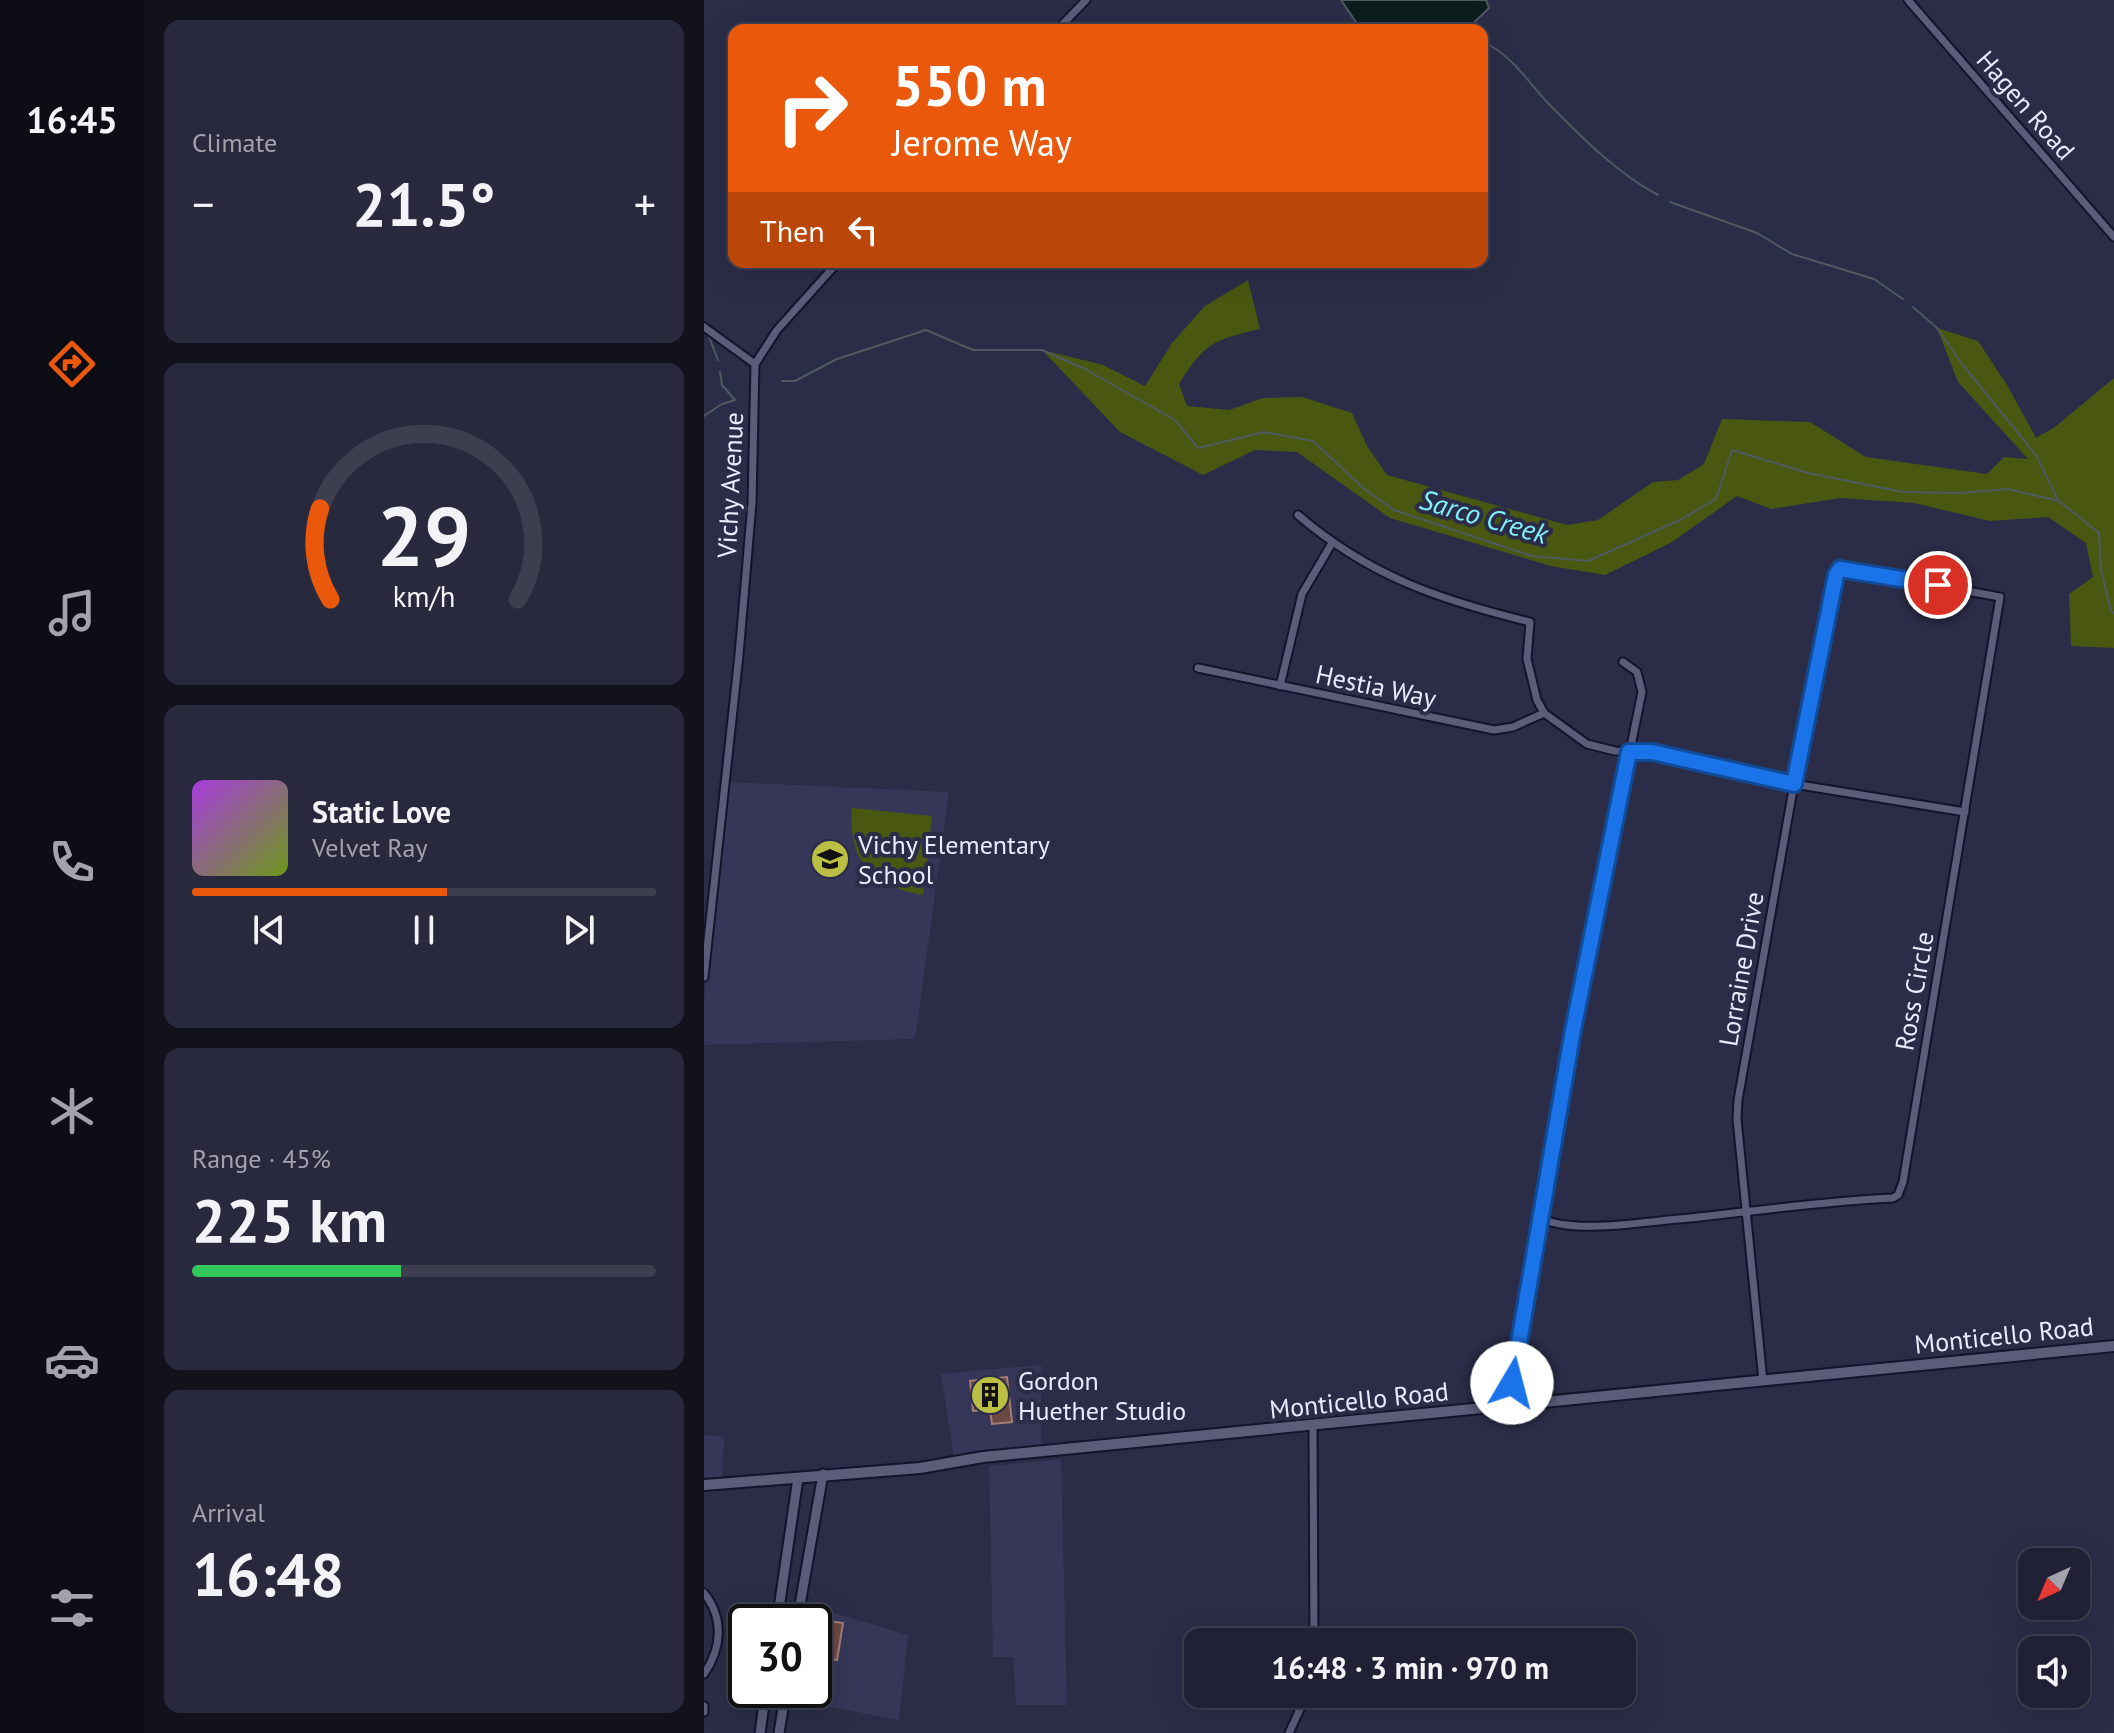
<!DOCTYPE html>
<html lang="en">
<head>
<meta charset="utf-8">
<style>
	:root { --surface:#202135; --page:#28293d; --text:#f1f3f6; --muted:#a2a3ad; --line:#3d3e50; --accent:#ea580c }
	body { margin:0; font-family:"PT Sans",sans-serif; background:var(--page); color:var(--text); height:100vh; display:flex; flex-direction:column; font-size:30px; white-space:nowrap }
	* { box-sizing:border-box; margin:0 }
	p { font-size:26px; color:var(--muted) }
	.icon { flex:none; width:44px; height:44px; fill:none; stroke:currentColor; stroke-width:2; stroke-linecap:round; stroke-linejoin:round }
	.map { position:relative; flex:1; overflow:hidden }
	.drawer { display:flex; flex-direction:column; gap:20px; padding:20px; background:#12121d; width:560px }
	.drawer>* { flex:none }
	.guide { position:absolute; left:24px; top:24px; width:760px; height:244px; border-radius:16px; box-shadow:0 8px 32px #0002,0 0 0 2px var(--line); background:#ea580c; color:#fff; overflow:hidden }
	.needle { width:52px; rotate:224deg }
	.controls { position:absolute; left:1314px; top:1548px; display:grid; gap:16px }
	.controls a { display:grid; place-items:center; width:72px; height:72px; border-radius:16px; background:var(--surface); box-shadow:0 8px 32px #0002,0 0 0 2px var(--line); font-size:40px }
	.speed { position:absolute; left:24px; top:1604px; display:flex; gap:16px; font-size:40px; font-weight:700; text-align:center }
	.speed>* { display:grid; place-content:center; width:104px; height:104px; border-radius:50%; background:var(--surface); box-shadow:0 8px 32px #0002,0 0 0 2px var(--line); line-height:1 }
	.speed .limit { border:4px solid #111; border-radius:12px; background:#fff; color:#111 }
	.pin { position:absolute; display:grid; place-items:center; width:68px; height:68px; color:#fff; margin:-34px; border:4px solid #fff; border-radius:50%; box-shadow:0 2px 8px #0007 }
	.me { position:absolute; width:88px; margin:-44px; rotate:8deg; stroke-linejoin:round; filter:drop-shadow(0 0 6px #0008) }
	.turn { display:flex; align-items:center; gap:28px; height:168px; padding:0 32px; font-size:36px }
	.turn .icon { width:104px; height:104px; stroke-width:2.5 }
	.turn b { display:block; font-size:56px; line-height:68px }
	.then { display:flex; align-items:center; height:76px; padding:0 32px; background:#0003; gap:16px; font-size:30px }
	.big { font-size:60px; font-weight:800; line-height:1.1 }
	.drawer .card { flex:1; display:flex; flex-direction:column; justify-content:center; gap:12px; min-width:0; padding:0 28px; border-radius:16px; background:var(--page) }
	.drawer .dial { align-items:center; gap:0 }
	.dial svg { height:208px; overflow:visible; fill:none; stroke:var(--line); stroke-width:7; stroke-linecap:round; text-anchor:middle }
	.dial text { fill:var(--text); stroke:none }
	.song { display:flex; align-items:center; gap:24px }
	.cover { width:96px; height:96px; border-radius:12px; background:linear-gradient(135deg,hsl(280 70% 55%),hsl(80 70% 35%)) }
	.played { height:8px; border-radius:4px; background:linear-gradient(90deg,var(--accent) 55%,var(--line) 55%) }
	.keys { display:flex; justify-content:space-around; direction:ltr }
	.heat { display:flex; justify-content:space-between; align-items:center; font-size:44px; direction:ltr }
	.charge { height:12px; border-radius:6px; background:linear-gradient(90deg,#34c759 45%,var(--line) 0) }
	.trip { position:absolute; left:480px; top:1628px; width:452px; height:80px; border-radius:16px; background:var(--surface); box-shadow:0 8px 32px #0002,0 0 0 2px var(--line); font-weight:800; line-height:80px; text-align:center }
	main { display:flex; flex:1; min-height:0 }
	.menu { display:flex; flex-direction:column; width:144px; justify-content:space-around; align-items:center; background:#0d0d15; color:var(--muted) }
	.menu .icon { width:56px; height:56px }
	.menu .on { color:var(--accent) }
	.menu b { font-size:36px; color:var(--text) }
	.map>svg:first-child { display:block }
	.built { fill:#363758 }
	.green { fill:#495711 }
	.water { fill:#0c1b1c; stroke:#4e5960; stroke-width:2 }
	.lines { fill:none; stroke-linecap:round; stroke-linejoin:round }
	.stream { stroke:#4e5960; stroke-width:2 }
	.building { fill:#6a4841; stroke:#a37e76; stroke-width:2 }
	.minor-casing { stroke:#13132c; stroke-width:11 }
	.tertiary-casing { stroke:#13132c; stroke-width:13 }
	.secondary-casing { stroke:#13132c; stroke-width:14 }
	.minor { stroke:#5a5c7a; stroke-width:7 }
	.tertiary { stroke:#5a5c7a; stroke-width:9 }
	.secondary { stroke:#5a5c7a; stroke-width:10 }
	.route-casing { stroke:#114b97; stroke-width:20 }
	.route { stroke:#1a73e8; stroke-width:14 }
	.labels { text-anchor:middle; dominant-baseline:central; stroke-width:8; stroke-linejoin:round; paint-order:stroke }
	.street-label { font-size:26px; fill:#e9ebfd; stroke:#2b2c47 }
	.poi-label { font-size:26px; fill:#e9ebfd; stroke:#2b2c47; text-anchor:start }
	.water-label { font-size:28px; font-style:italic; fill:#7ef1fb; stroke:#2b2c47 }
</style>
</head>
<body>
<main>
<nav class="menu">
<b>16:45</b>
<svg class="icon on" aria-label="directions" viewBox="0 0 24 24"><path d="M12 3l9 9-9 9-9-9zM9 14v-3h6M13 9l2 2-2 2"/></svg>
<svg class="icon" aria-label="music" viewBox="0 0 24 24"><path d="M9 18V5l10-2v13"/><circle cx="6" cy="18" r="3"/><circle cx="16" cy="16" r="3"/></svg>
<svg class="icon" aria-label="phone" viewBox="0 0 24 24"><path d="M5 4h4l2 5-3 2q2 4 5 5l2-3 5 2v4C11 20 4 13 5 4z"/></svg>
<svg class="icon" aria-label="climate" viewBox="0 0 24 24"><path d="M12 3v18M4 7l16 10M4 17L20 7"/></svg>
<svg class="icon" aria-label="car" viewBox="0 0 24 24"><path d="M5 17H2v-5l4-1 3-4h7l3 4 3 1v5h-3M9 17h6M6 11h13"/><circle cx="7" cy="17" r="2"/><circle cx="17" cy="17" r="2"/></svg>
<svg class="icon" aria-label="filters" viewBox="0 0 24 24"><path d="M4 7h16M4 17h16"/><circle cx="9" cy="7" r="2"/><circle cx="15" cy="17" r="2"/></svg>
</nav>
<section class="drawer">
<div class="card"><p>Climate</p>
<div class="heat"><a>−</a><b class="big">21.5°</b><a>+</a></div>
</div>
<div class="card dial"><svg viewBox="0 0 100 80">
<path d="M14 69A42 42 0 1 1 86 69"/>
<path d="M14 69A42 42 0 0 1 10 34" stroke="#ea580c"/>
<text x="50" y="56" font-size="32" font-weight="700">29</text>
<text x="50" y="72" font-size="11">km/h</text>
</svg></div>
<div class="card">
<div class="song"><i class="cover"></i><div><b>Static Love</b><p>Velvet Ray</p></div></div>
<div class="played"></div>
<div class="keys"><svg class="icon" aria-label="previous" viewBox="0 0 24 24"><path d="M18 5L8 12l10 7zM5 5v14"/></svg><svg class="icon" aria-label="pause" viewBox="0 0 24 24"><path d="M8 5v14M16 5v14"/></svg><svg class="icon" aria-label="next" viewBox="0 0 24 24"><path d="M6 5l10 7-10 7zM19 5v14"/></svg></div>
</div>
<div class="card"><p>Range · 45%</p><b class="big">225 km</b><div class="charge"></div></div>
<div class="card"><p>Arrival</p><b class="big">16:48</b></div>
</section>
<div class="map">
<svg width="1410" height="1733" viewBox="0 0 1410 1733">
	<rect width="100%" height="100%" fill="#2b2c47"/>
	<g class="built">
		<path d="M 23,782 L 245,792 L 211,1039 L 0,1045 L 0,1001 Z"/>
		<path d="M 337,1365 L 337,1449 L 250,1457 L 237,1374 Z"/>
		<path d="M 0,1435 L 20,1437 L 18,1478 L 0,1479 Z"/>
		<path d="M 357,1459 L 363,1705 L 312,1705 L 309,1657 L 289,1657 L 285,1466 Z"/>
		<path d="M 107,1606 L 204,1635 L 195,1720 L 91,1700 L 93,1690 L 110,1690 L 110,1622 L 104,1622 Z"/>
	</g>
	<g class="green">
		<path d="M 544,280 L 556,329 C 509,340 501,343 475,384 L 483,406 L 525,410 L 559,398 L 598,397 L 648,413 L 663,446 L 683,475 L 863,525 L 894,520 L 949,482 L 974,480 L 1000,464 L 1018,419 L 1106,422 L 1162,457 L 1283,474 L 1300,457 L 1324,459 L 1254,382 L 1233,328 L 1274,341 L 1303,385 L 1332,438 L 1351,427 L 1410,378 L 1410,648 L 1367,646 L 1365,594 L 1389,577 L 1382,543 L 1344,517 L 1286,521 L 1210,503 L 1136,498 L 1067,509 L 1033,496 L 968,542 L 901,575 L 847,566 L 686,518 L 593,452 L 551,450 L 499,475 L 416,432 L 338,350 L 399,365 L 441,386 L 468,343 L 501,306 Z"/>
		<path d="M 148,808 L 228,816 L 219,895 C 169,887 143,861 148,808 Z"/>
	</g>
	<path class="water" d="M 637,0 L 782,0 L 785,8 L 762,30 L 663,30 L 652,22 Z"/>
	<g class="lines">
		<g class="stream">
			<path d="M 787,46 C 810,59 826,84 844,103 C 876,136 914,174 954,195"/>
			<path d="M 966,202 L 1053,233 L 1088,254 L 1170,279 L 1199,299"/>
			<path d="M 1209,307 L 1233,328 L 1258,364 L 1332,455 L 1354,500"/>
			<path d="M 5,337 L 14,360"/>
			<path d="M 78,381 L 91,381 L 133,359 L 222,330 L 269,350 L 338,350 L 381,369 L 471,420 L 494,448 L 560,432 L 609,441 L 659,488 L 690,510 L 828,556 L 884,561 L 976,520 L 1012,499 L 1028,450 L 1104,473 L 1199,492 L 1256,493 L 1304,489 L 1355,501 L 1395,533 L 1397,570 L 1407,611 L 1410,613"/>
			<path d="M 0,416 L 18,404 L 31,400 L 18,385 L 16,372"/>
		</g>
	</g>
	<g class="building">
		<path d="M 303,1377 L 308,1422 L 288,1424 L 286,1410 L 269,1411 L 266,1381 Z"/>
		<path d="M 118,1620 L 139,1623 L 133,1660 L 110,1656 L 111,1626 L 117,1627 Z"/>
	</g>
	<g class="lines">
		<g class="minor-casing">
			<g id="minor">
				<path d="M 1204,0 L 1410,237"/>
				<path d="M 353,30 L 382,0"/>
				<path d="M 0,327 L 51,364"/>
				<path d="M 594,515 C 665,576 736,600 826,622 L 823,659 L 833,700 L 840,713 L 883,744 L 911,751 L 948,752 L 1090,784 L 1261,812"/>
				<path d="M 494,668 L 790,730 L 809,727 L 840,713"/>
				<path d="M 576,686 L 598,594 L 628,543"/>
				<path d="M 0,977 L 35,655 L 48,503 L 51,364 L 73,330 L 134,262"/>
				<path d="M 835,1217 C 866,1235 939,1222 975,1219 C 1046,1212 1118,1201 1189,1198 L 1194,1195 L 1199,1182 L 1296,597 L 1144,569 L 1136,569 L 1132,575 L 1090,784 L 1034,1100 L 1033,1119 L 1059,1381"/>
				<path d="M 809,1406 L 808,1383 L 869,1030 L 938,692 L 933,672 L 919,662"/>
				<path d="M 609,1426 L 610,1642"/>
				<path d="M 0,1593 C 20,1618 18,1648 0,1674"/>
				<path d="M 0,1706 L 0,1712"/>
				<path d="M 585,1733 L 603,1694"/>
			</g>
		</g>
		<g class="tertiary-casing">
			<g id="tertiary">
				<path d="M 73,1622 L 94,1478"/>
				<path d="M 93,1622 L 119,1474"/>
				<path d="M 56,1733 L 62,1690"/>
				<path d="M 75,1733 L 82,1690"/>
			</g>
		</g>
		<g class="secondary-casing">
			<path id="secondary" d="M 0,1485 L 216,1468 L 279,1457 L 1410,1346"/>
		</g>
		<use href="#minor" class="minor"/>
		<use href="#tertiary" class="tertiary"/>
		<use href="#secondary" class="secondary"/>
	</g>
	<g class="lines">
		<g class="route-casing">
			<path id="route" d="M 808,1383 L 869,1030 L 925,752 L 948,752 L 1090,784 L 1132,575 L 1136,569 L 1234,585"/>
		</g>
		<use href="#route" class="route"/>
	</g>
	<defs>
		<g id="school-disc" transform="scale(2)"><circle r="9.5" fill="#bbc045" stroke="#2b2c47"/><path d="M0-5L7-2L0 1L-7-2ZM-4 1L0 2.5L4 1V4Q0 6-4 4Z" fill="#111"/></g>
		<g id="building-disc" transform="scale(2)"><circle r="9.5" fill="#bbc045" stroke="#2b2c47"/><path d="M-4-6H4V6H1V3H-1V6H-4ZM-2.5-4.3h1.7v1.8h-1.7ZM.8-4.3h1.7v1.8H.8ZM-2.5-1h1.7V.8h-1.7ZM.8-1h1.7V.8H.8Z" fill="#111"/></g>
	</defs>
	<g fill-rule="evenodd">
		<use href="#school-disc" x="126" y="859"/>
		<use href="#building-disc" x="286" y="1395"/>
	</g>
	<g class="labels">
		<g class="street-label">
			<text transform="translate(1322 105) rotate(49)">Hagen Road</text>
			<text transform="translate(26 485) rotate(-87)">Vichy Avenue</text>
			<text transform="translate(672 686) rotate(12)">Hestia Way</text>
			<text transform="translate(1037 969) rotate(-80)">Lorraine Drive</text>
			<text transform="translate(1210 991) rotate(-80)">Ross Circle</text>
			<text transform="translate(1300 1335) rotate(-6)">Monticello Road</text>
			<text transform="translate(655 1400) rotate(-6)">Monticello Road</text>
		</g>
		<g class="poi-label">
			<text x="154" y="844">Vichy Elementary<tspan x="154" dy="30">School</tspan></text>
			<text x="314" y="1380">Gordon<tspan x="314" dy="30">Huether Studio</tspan></text>
		</g>
		<g class="water-label">
			<text transform="translate(780 516) rotate(16)">Sarco Creek</text>
		</g>
	</g>
</svg>
<div class="controls">
<a><svg class="needle" viewBox="-14 -14 28 28"><path d="M0-13l5 13h-10z" fill="#e53935"/><path d="M0 13l5-13h-10z" fill="#a2a3ad"/></svg></a>
<a><svg class="icon" aria-label="sound" viewBox="0 0 24 24"><path d="M4 9h4l5-4v14l-5-4H4zM17 9q2 3 0 6"/></svg></a>
</div>
<div class="speed"><div class="limit">30</div></div>
<div class="pin" style="left:1234px;top:585px;background:#d93025"><svg class="icon" aria-label="arrive" viewBox="0 0 24 24"><path d="M6 21V4h12l-3 4 3 4H6"/></svg></div>
<svg class="me" style="left:808px;top:1383px" viewBox="-20 -20 40 40"><circle r="19" fill="#fff"/><path d="M0-13L10 11 0 6-10 11z" fill="#1a73e8"/></svg>
<div class="trip">16:48 · 3 min · 970 m</div>
<div class="guide">
<div class="turn"><svg class="icon" aria-label="right" viewBox="0 0 24 24"><path d="M7 20v-9h11M14 6l5 5-5 5"/></svg><div><b>550 m</b>Jerome Way</div></div>
<div class="then">Then<svg class="icon" aria-label="left" viewBox="0 0 24 24"><path d="M17 20v-9H6M10 6l-5 5 5 5"/></svg></div>
</div>
</div>
</main>
</body>
</html>
